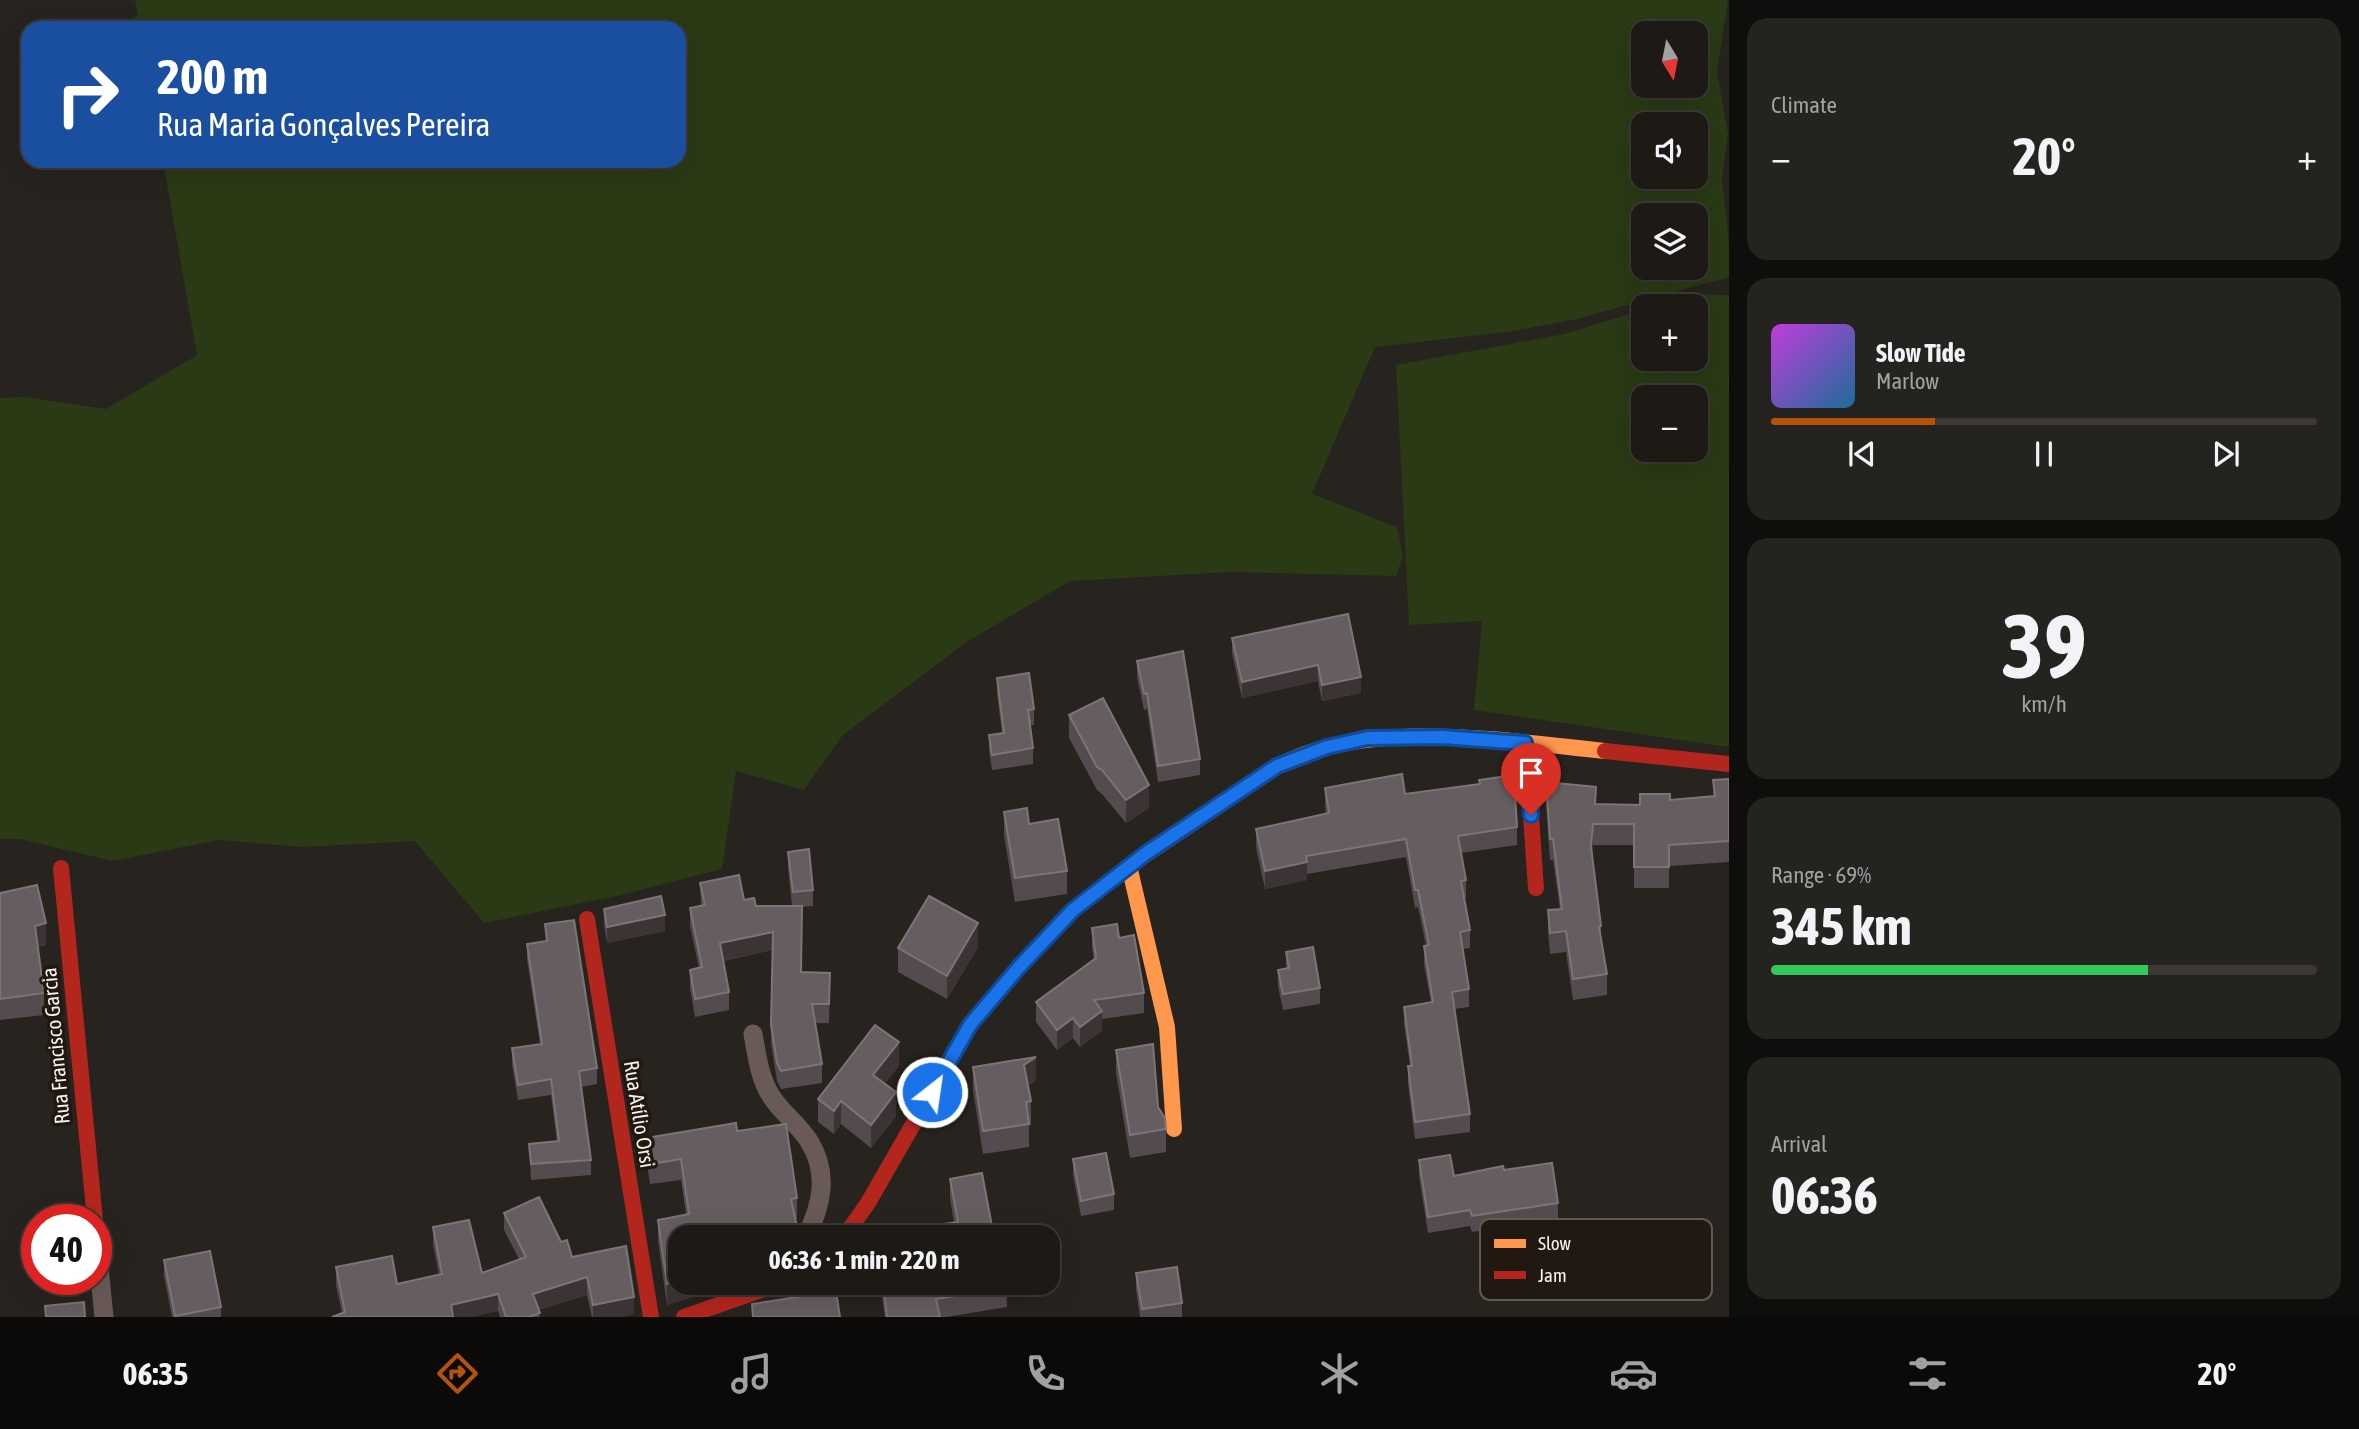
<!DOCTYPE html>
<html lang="en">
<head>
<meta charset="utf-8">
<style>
	:root { --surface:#1d1a16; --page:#25231f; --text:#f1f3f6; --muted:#a0a1a1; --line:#3b3835; --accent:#b45309 }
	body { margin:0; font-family:"Asap Condensed",sans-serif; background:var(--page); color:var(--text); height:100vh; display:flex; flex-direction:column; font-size:26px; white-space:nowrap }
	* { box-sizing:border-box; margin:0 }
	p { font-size:23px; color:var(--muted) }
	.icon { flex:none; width:38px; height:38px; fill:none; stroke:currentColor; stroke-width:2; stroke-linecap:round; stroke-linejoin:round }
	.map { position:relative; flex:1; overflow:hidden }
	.panel { display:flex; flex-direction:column; gap:18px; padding:18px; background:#100e0c; width:630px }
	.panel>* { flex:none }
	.hud { position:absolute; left:21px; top:21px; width:665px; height:147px; border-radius:21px; box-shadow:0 7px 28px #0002,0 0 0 2px var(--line); background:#1a4fa0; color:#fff; overflow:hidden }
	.needle { width:46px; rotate:170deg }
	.controls { position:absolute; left:1631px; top:21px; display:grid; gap:14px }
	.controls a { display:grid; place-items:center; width:77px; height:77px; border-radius:14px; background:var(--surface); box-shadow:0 7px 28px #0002,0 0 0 2px var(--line); font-size:35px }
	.speed { position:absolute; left:21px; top:1204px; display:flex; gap:14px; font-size:35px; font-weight:700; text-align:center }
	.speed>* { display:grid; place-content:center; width:91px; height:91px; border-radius:50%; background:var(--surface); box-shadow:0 7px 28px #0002,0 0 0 2px var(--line); line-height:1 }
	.speed .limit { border:10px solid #d22; background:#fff; color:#111 }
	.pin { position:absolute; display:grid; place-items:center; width:60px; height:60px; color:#fff; margin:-72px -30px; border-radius:50% 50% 50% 0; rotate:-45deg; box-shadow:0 0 7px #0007 }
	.pin .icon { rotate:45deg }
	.me { position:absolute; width:77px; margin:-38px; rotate:30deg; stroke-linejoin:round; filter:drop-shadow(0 0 5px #0008) }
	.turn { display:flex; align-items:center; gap:24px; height:147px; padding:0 21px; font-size:32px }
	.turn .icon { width:91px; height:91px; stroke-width:2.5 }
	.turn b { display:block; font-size:49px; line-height:60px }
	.big { font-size:52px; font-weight:700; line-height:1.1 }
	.panel .card { flex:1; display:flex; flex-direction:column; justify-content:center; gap:10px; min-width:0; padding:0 24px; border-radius:21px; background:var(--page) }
	.panel .dial { align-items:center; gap:0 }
	.dial b { font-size:91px; line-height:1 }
	.song { display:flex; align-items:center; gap:21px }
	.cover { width:84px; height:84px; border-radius:10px; background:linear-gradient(135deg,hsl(290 70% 55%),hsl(200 70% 35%)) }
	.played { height:7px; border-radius:4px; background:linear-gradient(90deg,var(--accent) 30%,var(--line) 30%) }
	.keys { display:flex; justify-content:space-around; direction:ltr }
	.heat { display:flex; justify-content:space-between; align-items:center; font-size:38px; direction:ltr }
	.charge { height:10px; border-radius:5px; background:linear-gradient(90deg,#34c759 69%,var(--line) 0) }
	.trip { position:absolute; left:668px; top:1225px; width:392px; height:70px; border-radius:21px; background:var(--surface); box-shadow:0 7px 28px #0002,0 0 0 2px var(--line); font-weight:700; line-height:70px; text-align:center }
	.tab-bar { display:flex; height:112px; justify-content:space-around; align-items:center; background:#0c0a09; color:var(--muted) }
	.tab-bar .icon { width:49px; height:49px }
	.tab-bar .active { color:var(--accent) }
	.tab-bar b { font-size:32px; color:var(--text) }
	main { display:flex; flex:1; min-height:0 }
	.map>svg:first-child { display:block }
	.green { fill:#293a15; fill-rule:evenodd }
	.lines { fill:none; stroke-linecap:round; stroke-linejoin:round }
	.street { stroke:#6a5a57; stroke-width:19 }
	.slow { stroke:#ff974d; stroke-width:16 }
	.jam { stroke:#b3261e; stroke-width:16 }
	.wall { fill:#544b4f }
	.shaded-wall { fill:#3b3334 }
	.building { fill:#665d60; stroke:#7c7476; stroke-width:2 }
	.route-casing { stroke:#114b97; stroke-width:18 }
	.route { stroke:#1a73e8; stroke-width:12 }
	.labels { text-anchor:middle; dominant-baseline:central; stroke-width:7; stroke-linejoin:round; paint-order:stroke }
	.street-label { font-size:21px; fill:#f7f2ec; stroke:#211911 }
	.key { fill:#211911; stroke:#615a53; stroke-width:2 }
	.key-label { font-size:19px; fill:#f7f2ec }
</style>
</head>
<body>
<main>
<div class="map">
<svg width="1729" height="1317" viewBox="0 0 1729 1317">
	<rect width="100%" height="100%" fill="#27231e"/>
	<g class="green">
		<path d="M 135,0 L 1728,0 L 1717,72 L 1728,134 L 1722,178 L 1729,241 L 1729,277 L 1573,320 L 1507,332 L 1375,347 L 1312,494 L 1397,527 L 1403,556 L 1396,576 L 1229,572 L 1070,581 L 965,643 L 842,736 L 804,790 L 736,771 L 722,869 L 621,895 L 484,923 L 415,841 L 302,847 L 219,840 L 113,861 L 19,839 L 0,839 L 0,398 L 25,397 L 106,409 L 197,355 L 163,161 L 679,161 L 679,28 L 120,28 L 138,15 ZM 1643,33 L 1696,33 L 1696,86 L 1643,86 ZM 1643,124 L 1696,124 L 1696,177 L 1643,177 ZM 1643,215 L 1696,215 L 1696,268 L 1643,268 Z"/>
		<path d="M 1693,294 L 1729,295 L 1729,747 L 1474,710 L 1482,621 L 1409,625 L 1396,365 L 1564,334 L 1643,310 L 1643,359 L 1696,359 L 1696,306 L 1654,306 ZM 1643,397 L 1696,397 L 1696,450 L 1643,450 Z"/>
	</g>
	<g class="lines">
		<g class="street">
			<path d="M 753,1034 C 757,1055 759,1077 771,1096 C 781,1112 800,1126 809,1141 C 829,1173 822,1205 806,1237"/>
			<path d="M 96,1237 L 104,1317"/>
		</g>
		<g class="slow">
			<path d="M 1236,794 C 1249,785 1262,774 1276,767 C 1367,717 1505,741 1605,751"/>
			<path d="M 1129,866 L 1167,1027 L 1174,1129"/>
		</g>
		<g class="jam">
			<path d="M 1526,743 L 1536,888"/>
			<path d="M 1605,751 L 1729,764"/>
			<path d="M 61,868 L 95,1220"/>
			<path d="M 587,919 L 651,1317"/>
			<path d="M 844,1237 L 868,1203 L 970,1025 L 1019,967 L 1073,910 L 1129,866 L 1236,794"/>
			<path d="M 684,1317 L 781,1283"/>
		</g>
	</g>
	<g class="wall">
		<path d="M 1348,614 L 1361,693 L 1322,701 L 1318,681 L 1242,698 L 1232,653 L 1232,638 Z"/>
		<path d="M 1137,661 L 1200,759 L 1200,775 L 1158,782 L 1147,709 L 1144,710 L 1137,677 Z"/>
		<path d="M 997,678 L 1034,709 L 1034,725 L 1030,725 L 1033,748 L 1033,764 L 992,770 L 989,751 L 989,735 L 1002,733 L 997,693 Z"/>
		<path d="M 1069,715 L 1149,808 L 1126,823 L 1102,794 L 1097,790 L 1069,738 Z"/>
		<path d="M 1729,779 L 1729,862 L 1669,866 L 1669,888 L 1634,888 L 1634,845 L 1593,845 L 1592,856 L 1601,926 L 1601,941 L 1607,974 L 1607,995 L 1573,1000 L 1566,952 L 1550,954 L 1548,931 L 1548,910 L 1560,909 L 1553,860 L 1550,860 L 1546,803 L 1546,782 L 1596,804 L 1640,805 L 1670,800 L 1713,797 L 1713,780 Z"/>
		<path d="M 1479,780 L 1517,827 L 1517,845 L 1461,853 L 1466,880 L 1466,898 L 1464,898 L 1470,930 L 1470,948 L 1463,949 L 1469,989 L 1469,1007 L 1454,1009 L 1470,1114 L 1470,1132 L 1415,1139 L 1408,1084 L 1408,1066 L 1410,1066 L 1404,1024 L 1404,1007 L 1431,1003 L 1424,964 L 1424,946 L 1426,946 L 1418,907 L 1415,908 L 1406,857 L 1307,874 L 1307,880 L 1265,889 L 1256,847 L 1256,829 L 1326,814 L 1325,806 L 1325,788 L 1405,794 L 1479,784 Z"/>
		<path d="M 1004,812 L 1067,871 L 1067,894 L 1015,902 L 1004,835 Z"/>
		<path d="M 788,852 L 813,890 L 813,906 L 802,907 L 801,972 L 830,973 L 829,1023 L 815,1023 L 822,1064 L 822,1083 L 781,1089 L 777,1081 L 771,1043 L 772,950 L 723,961 L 729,992 L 729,1010 L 695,1017 L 690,988 L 690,970 L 699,968 L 690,926 L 690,908 L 701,905 L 700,883 L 744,900 L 756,906 L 792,906 L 788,867 Z"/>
		<path d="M 0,893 L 46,945 L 38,947 L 44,993 L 44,1015 L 0,1020 Z"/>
		<path d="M 604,909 L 665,931 L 607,943 L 604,925 Z"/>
		<path d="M 545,924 L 597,1068 L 597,1084 L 581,1087 L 591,1160 L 591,1175 L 531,1180 L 529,1144 L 557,1142 L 551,1095 L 518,1100 L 512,1064 L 512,1048 L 540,1044 L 527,959 L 527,944 L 546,941 Z"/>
		<path d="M 1092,928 L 1119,938 L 1144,993 L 1144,1013 L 1102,1019 L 1102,1031 L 1080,1047 L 1073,1038 L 1057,1050 L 1036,1022 L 1036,1002 L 1094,961 L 1092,948 Z"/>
		<path d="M 978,947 L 947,999 L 898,972 L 898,948 Z"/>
		<path d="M 1286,952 L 1320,988 L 1320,1004 L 1283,1010 L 1278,986 L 1278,970 L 1286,969 Z"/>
		<path d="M 1116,1050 L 1166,1129 L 1166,1152 L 1130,1158 L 1116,1073 Z"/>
		<path d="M 899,1066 L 885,1083 L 896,1116 L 871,1148 L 841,1124 L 834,1134 L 818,1122 L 818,1099 Z"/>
		<path d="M 973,1067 L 1036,1080 L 1028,1086 L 1031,1101 L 1031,1125 L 1029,1125 L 1029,1147 L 983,1154 L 973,1090 Z"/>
		<path d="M 737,1131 L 797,1198 L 797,1219 L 795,1219 L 797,1227 L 797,1237 L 681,1237 L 712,1283 L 712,1291 L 667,1305 L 658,1241 L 658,1220 L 686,1214 L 681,1180 L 650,1184 L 647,1164 L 647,1143 L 652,1141 L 652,1137 Z"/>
		<path d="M 1073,1159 L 1114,1194 L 1114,1210 L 1081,1216 L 1073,1175 Z"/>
		<path d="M 1419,1160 L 1454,1176 L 1504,1170 L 1558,1203 L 1558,1219 L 1472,1232 L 1470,1226 L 1428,1233 L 1419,1176 Z"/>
		<path d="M 950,1179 L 994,1237 L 876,1237 L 876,1233 L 954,1223 L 950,1198 Z"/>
		<path d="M 504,1213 L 561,1242 L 572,1257 L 634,1314 L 620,1317 L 592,1317 L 587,1295 L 538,1310 L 540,1317 L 500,1317 L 498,1311 L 342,1313 L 336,1285 L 336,1267 L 397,1284 L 439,1275 L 433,1244 L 433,1227 L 482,1273 L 519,1259 L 504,1230 Z"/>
		<path d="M 164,1260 L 221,1307 L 221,1317 L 172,1317 L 164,1276 Z"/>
		<path d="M 1136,1273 L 1182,1303 L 1182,1317 L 1140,1317 L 1136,1289 Z"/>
		<path d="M 880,1283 L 1006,1283 L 1007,1307 L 946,1317 L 885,1317 Z"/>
	</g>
	<g class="shaded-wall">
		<path d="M 1318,665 L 1318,681 L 1242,698 L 1242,682 Z"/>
		<path d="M 1361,677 L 1361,693 L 1322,701 L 1322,685 Z"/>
		<path d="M 1149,785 L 1149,808 L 1126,823 L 1126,800 Z"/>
		<path d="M 1593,824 L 1593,845 L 1591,868 L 1591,847 Z"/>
		<path d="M 1307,862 L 1307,880 L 1265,889 L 1265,871 Z"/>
		<path d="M 665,915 L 665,931 L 607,943 L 607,927 Z"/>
		<path d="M 46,923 L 46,945 L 35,947 L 35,926 Z"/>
		<path d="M 978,923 L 978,947 L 947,999 L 947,976 Z"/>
		<path d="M 773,932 L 773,950 L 720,961 L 720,943 Z"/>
		<path d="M 1102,1011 L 1102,1031 L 1080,1047 L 1080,1027 Z"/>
		<path d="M 1073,1018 L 1073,1038 L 1057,1050 L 1057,1030 Z"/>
		<path d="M 899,1042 L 899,1066 L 873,1098 L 873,1075 Z"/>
		<path d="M 1036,1057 L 1036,1080 L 1024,1089 L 1024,1065 Z"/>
		<path d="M 896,1092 L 896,1116 L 871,1148 L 871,1125 Z"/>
		<path d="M 841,1101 L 841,1124 L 834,1134 L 834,1111 Z"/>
		<path d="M 587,1277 L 587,1295 L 533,1311 L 533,1294 Z"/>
		<path d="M 681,1280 L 681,1283 L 712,1283 L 712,1291 L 667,1305 L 667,1284 Z"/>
		<path d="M 498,1294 L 498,1311 L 473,1317 L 451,1317 L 451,1305 Z"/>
		<path d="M 634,1297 L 634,1314 L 620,1317 L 593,1317 L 593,1305 Z"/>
	</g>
	<g class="building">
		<path d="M 1348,614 L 1361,677 L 1322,685 L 1318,665 L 1242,682 L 1232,638 Z"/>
		<path d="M 1183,651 L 1200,759 L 1158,766 L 1147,693 L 1144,694 L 1137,661 Z"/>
		<path d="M 1029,673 L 1034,709 L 1028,710 L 1033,748 L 992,755 L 989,735 L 1004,733 L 997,678 Z"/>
		<path d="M 1103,698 L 1149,785 L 1126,800 L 1102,770 L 1097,767 L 1069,715 Z"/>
		<path d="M 1402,774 L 1405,794 L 1480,784 L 1479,780 L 1514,775 L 1517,827 L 1458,836 L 1466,880 L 1461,881 L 1470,930 L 1460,932 L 1469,989 L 1452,992 L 1470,1114 L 1415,1122 L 1408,1066 L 1412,1066 L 1404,1007 L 1433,1002 L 1424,946 L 1429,945 L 1418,890 L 1415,890 L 1406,839 L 1306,856 L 1307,862 L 1265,871 L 1256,829 L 1329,813 L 1325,788 Z"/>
		<path d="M 1729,779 L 1729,841 L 1669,845 L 1669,867 L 1634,867 L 1634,824 L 1593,824 L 1591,847 L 1601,926 L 1599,927 L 1607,974 L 1573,979 L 1566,931 L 1550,933 L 1548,910 L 1562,909 L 1553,839 L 1550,839 L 1546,782 L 1596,787 L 1595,804 L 1640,805 L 1640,794 L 1670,794 L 1670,800 L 1715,796 L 1713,780 Z"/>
		<path d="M 1027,808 L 1029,824 L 1058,819 L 1067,871 L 1015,878 L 1004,812 Z"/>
		<path d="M 809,849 L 813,890 L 793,892 L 788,852 Z"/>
		<path d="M 739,875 L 744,900 L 754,898 L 756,906 L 802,906 L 801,972 L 830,973 L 829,1004 L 812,1004 L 822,1064 L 781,1071 L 777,1063 L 771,1025 L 773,932 L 720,943 L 729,992 L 695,999 L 690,970 L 702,967 L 690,908 L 705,905 L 700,883 Z"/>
		<path d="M 37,885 L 46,923 L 35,926 L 44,993 L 0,999 L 0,893 Z"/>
		<path d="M 661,896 L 665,915 L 607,927 L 604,909 Z"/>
		<path d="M 929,896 L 978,923 L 947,976 L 898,948 Z"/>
		<path d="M 574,920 L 597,1068 L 579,1071 L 591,1160 L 531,1164 L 529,1144 L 559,1141 L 551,1079 L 518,1085 L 512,1048 L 542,1044 L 527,944 L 547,941 L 545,924 Z"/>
		<path d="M 1117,924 L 1119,938 L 1134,935 L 1144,993 L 1094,1000 L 1102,1011 L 1080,1027 L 1073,1018 L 1057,1030 L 1036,1002 L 1096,958 L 1092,928 Z"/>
		<path d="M 1313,947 L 1320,988 L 1283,994 L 1278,970 L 1289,968 L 1286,952 Z"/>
		<path d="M 875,1025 L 899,1042 L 873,1075 L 896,1092 L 871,1125 L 841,1101 L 834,1111 L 818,1099 Z"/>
		<path d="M 1153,1044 L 1158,1107 L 1165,1118 L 1166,1129 L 1130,1135 L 1116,1050 Z"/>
		<path d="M 1036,1057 L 1024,1065 L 1031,1101 L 1026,1102 L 1029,1124 L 983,1131 L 973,1067 Z"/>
		<path d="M 736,1123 L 737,1131 L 786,1124 L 797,1198 L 791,1199 L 797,1227 L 770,1232 L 771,1236 L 766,1237 L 681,1237 L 681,1280 L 667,1284 L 658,1220 L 689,1214 L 681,1159 L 650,1164 L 647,1143 L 653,1140 L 652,1137 Z"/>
		<path d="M 1106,1153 L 1114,1194 L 1081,1201 L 1073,1159 Z"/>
		<path d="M 1450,1155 L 1454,1176 L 1503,1166 L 1504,1170 L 1552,1163 L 1558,1203 L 1472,1216 L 1470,1210 L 1428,1217 L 1419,1160 Z"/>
		<path d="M 982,1173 L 994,1237 L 877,1237 L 876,1233 L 958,1222 L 950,1179 Z"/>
		<path d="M 539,1197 L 561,1242 L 567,1240 L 572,1257 L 626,1246 L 634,1297 L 593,1305 L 587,1277 L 533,1294 L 540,1313 L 529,1317 L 506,1317 L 498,1294 L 451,1305 L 453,1317 L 332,1317 L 345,1312 L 336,1267 L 392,1256 L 397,1284 L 442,1274 L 433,1227 L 469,1220 L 482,1273 L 526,1257 L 504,1213 Z"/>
		<path d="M 210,1251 L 221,1307 L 175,1316 L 164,1260 Z"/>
		<path d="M 1177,1267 L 1182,1303 L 1142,1309 L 1136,1273 Z"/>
		<path d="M 883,1283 L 1006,1283 L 1007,1288 L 936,1299 L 940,1317 L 887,1317 Z"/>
		<path d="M 836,1291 L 840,1317 L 753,1317 L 752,1304 Z"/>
		<path d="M 84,1302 L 85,1317 L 46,1317 L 45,1306 Z"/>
	</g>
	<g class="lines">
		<g class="route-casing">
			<path id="route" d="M 932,1092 L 970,1025 L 1019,967 L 1073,910 L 1145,854 L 1277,766 L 1327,747 L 1368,738 L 1442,737 L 1525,743 L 1531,815"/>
		</g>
		<use href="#route" class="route"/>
	</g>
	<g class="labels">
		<g class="street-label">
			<text transform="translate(55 1046) rotate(-95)">Rua Francisco Garcia</text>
			<text transform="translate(640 1114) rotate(81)">Rua Atílio Orsi</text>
		</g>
	</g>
	<rect x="1480" y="1219" width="232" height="81" rx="10" class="key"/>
	<rect x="1494" y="1239" width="32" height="9" fill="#ff974d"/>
	<rect x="1494" y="1271" width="32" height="8" fill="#b3261e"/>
	<g class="key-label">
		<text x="1538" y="1250">Slow</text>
		<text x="1538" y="1282">Jam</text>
	</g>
</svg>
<div class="controls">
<a><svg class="needle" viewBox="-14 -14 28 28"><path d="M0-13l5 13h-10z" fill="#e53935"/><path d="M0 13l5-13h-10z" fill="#a0a1a1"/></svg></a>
<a><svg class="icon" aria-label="sound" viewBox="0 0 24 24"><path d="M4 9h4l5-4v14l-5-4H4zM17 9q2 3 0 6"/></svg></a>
<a><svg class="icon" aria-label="layers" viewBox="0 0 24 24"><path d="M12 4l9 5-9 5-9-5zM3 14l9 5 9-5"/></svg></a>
<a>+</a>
<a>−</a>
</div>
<div class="speed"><div class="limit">40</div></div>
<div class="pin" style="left:1531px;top:815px;background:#d93025"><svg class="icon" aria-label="arrive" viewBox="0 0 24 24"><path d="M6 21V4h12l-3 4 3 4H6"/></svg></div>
<svg class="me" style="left:932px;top:1092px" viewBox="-20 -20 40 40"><circle r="17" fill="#1a73e8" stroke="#fff" stroke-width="3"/><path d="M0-11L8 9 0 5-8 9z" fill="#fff"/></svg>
<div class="trip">06:36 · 1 min · 220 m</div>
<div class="hud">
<div class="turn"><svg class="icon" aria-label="right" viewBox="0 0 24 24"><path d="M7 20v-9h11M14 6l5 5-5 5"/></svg><div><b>200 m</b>Rua Maria Gonçalves Pereira</div></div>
</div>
</div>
<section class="panel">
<div class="card"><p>Climate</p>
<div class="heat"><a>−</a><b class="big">20°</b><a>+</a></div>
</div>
<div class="card">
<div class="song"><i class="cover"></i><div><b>Slow Tide</b><p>Marlow</p></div></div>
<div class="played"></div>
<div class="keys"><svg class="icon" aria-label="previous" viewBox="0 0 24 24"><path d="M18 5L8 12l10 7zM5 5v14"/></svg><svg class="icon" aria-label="pause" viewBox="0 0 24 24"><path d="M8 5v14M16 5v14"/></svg><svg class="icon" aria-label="next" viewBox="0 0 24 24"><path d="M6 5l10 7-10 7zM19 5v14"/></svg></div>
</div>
<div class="card dial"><b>39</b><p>km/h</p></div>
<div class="card"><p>Range · 69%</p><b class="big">345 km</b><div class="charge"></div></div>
<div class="card"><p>Arrival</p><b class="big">06:36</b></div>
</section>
</main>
<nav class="tab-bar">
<b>06:35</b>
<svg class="icon active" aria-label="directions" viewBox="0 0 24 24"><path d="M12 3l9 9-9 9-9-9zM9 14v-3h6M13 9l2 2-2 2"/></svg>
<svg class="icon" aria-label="music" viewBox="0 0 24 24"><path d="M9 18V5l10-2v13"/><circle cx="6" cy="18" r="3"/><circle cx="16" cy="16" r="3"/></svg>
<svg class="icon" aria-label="phone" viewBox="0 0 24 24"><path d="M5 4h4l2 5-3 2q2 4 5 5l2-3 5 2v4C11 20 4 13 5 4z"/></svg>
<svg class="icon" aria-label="climate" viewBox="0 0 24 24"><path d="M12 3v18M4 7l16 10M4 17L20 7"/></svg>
<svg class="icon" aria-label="car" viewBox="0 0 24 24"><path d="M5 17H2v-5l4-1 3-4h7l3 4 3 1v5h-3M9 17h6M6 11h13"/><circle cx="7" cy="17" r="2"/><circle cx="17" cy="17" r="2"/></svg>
<svg class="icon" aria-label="filters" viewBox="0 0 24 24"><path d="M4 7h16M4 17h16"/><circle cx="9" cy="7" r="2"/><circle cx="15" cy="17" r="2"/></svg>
<b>20°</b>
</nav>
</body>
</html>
